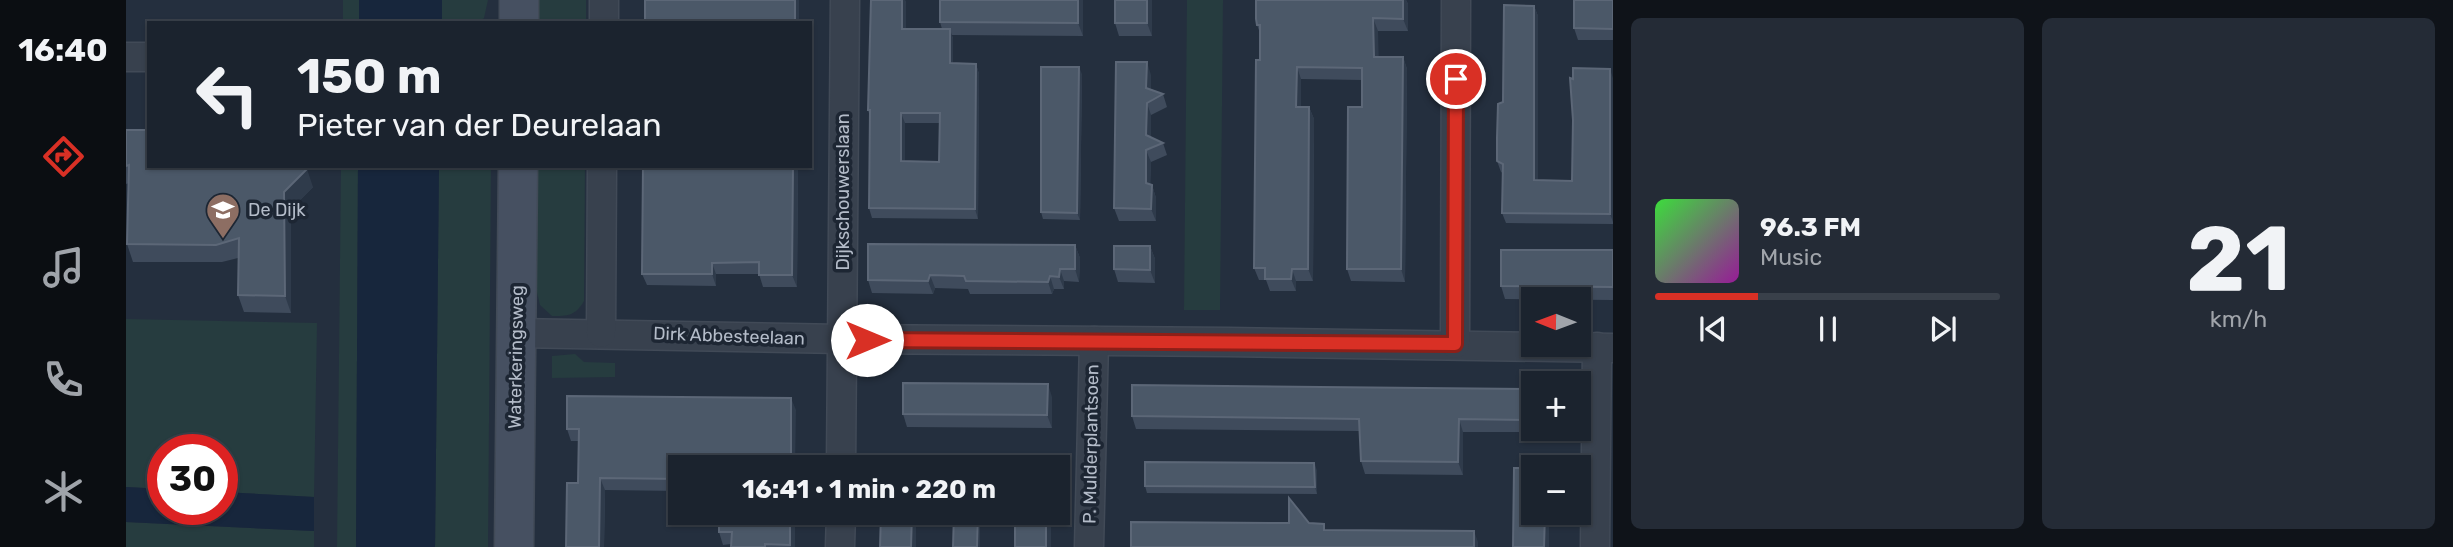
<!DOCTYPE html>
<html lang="en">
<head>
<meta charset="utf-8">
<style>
	:root { --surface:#1b232e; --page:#242b36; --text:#f1f3f6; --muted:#a0a4aa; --line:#39404a; --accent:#d93025 }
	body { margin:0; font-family:Rubik,sans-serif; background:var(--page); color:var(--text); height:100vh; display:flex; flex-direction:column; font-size:26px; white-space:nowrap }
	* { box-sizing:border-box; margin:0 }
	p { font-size:23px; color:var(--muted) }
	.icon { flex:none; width:38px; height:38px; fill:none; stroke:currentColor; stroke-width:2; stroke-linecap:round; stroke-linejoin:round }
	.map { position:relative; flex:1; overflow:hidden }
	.side { display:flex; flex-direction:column; gap:18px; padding:18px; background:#0f1319; width:840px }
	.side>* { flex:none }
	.hud { position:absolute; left:21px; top:21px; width:665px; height:147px; border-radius:0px; box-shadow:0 2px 5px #0004,0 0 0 2px var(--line); background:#1b232e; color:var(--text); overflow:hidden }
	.needle { width:46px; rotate:271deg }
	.fabs { position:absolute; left:1395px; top:287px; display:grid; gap:14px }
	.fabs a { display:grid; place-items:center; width:70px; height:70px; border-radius:0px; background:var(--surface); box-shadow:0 2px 5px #0004,0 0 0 2px var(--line); font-size:35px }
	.speed { position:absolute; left:21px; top:434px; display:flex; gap:14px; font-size:35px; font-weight:700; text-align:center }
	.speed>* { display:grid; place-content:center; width:91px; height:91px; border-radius:50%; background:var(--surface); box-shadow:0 2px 5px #0004,0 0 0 2px var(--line); line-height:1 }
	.speed .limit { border:10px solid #d22; background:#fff; color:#111 }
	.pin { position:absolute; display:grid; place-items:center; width:60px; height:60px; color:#fff; margin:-30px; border:4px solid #fff; border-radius:50%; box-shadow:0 2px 7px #0007 }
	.me { position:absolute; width:77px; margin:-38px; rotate:90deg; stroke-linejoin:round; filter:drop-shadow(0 0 5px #0008) }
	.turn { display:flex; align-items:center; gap:24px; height:147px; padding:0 35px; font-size:32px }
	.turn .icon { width:91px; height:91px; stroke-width:2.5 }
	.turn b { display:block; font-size:49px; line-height:60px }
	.side .tile { flex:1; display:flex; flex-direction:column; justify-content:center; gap:10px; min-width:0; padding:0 24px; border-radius:10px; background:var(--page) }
	.side .dial { align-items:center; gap:0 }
	.dial b { font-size:91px; line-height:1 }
	.song { display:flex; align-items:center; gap:21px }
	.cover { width:84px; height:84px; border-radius:10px; background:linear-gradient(135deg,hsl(120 70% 55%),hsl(300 70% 35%)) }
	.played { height:7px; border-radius:4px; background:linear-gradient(90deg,var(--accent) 30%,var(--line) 30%) }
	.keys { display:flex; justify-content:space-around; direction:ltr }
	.side .tiles { flex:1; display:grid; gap:18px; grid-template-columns:repeat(2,1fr) }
	.trip { position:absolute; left:542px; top:455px; width:402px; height:70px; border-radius:0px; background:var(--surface); box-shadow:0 2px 5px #0004,0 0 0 2px var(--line); font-weight:700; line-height:70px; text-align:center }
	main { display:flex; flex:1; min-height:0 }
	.tabs { display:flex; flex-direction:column; width:126px; justify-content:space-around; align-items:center; background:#0b0e12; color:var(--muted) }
	.tabs .icon { width:49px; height:49px }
	.tabs .current { color:var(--accent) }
	.tabs b { font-size:32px; color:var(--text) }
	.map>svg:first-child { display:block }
	.green { fill:#263c3f }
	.water { fill:#17263c }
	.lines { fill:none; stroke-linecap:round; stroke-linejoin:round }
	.street-casing { stroke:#414a57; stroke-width:31 }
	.secondary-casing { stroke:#414a57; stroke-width:41 }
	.street { stroke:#38414e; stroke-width:28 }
	.secondary { stroke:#465061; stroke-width:38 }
	.wall { fill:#3f4b5c; fill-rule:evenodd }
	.shaded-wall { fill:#2f3b4b }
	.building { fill:#4b5868; stroke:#5c6777; stroke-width:2; fill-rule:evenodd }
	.route-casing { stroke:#8d1f18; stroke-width:18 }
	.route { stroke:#d93025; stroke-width:12 }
	.labels { text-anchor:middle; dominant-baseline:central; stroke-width:7; stroke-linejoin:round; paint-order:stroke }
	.street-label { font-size:18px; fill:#b4bcc9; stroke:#1d2633 }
	.poi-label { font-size:18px; fill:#b4bcc9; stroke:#1d2633; text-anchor:start }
</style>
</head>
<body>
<main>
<nav class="tabs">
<b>16:40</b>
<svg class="icon current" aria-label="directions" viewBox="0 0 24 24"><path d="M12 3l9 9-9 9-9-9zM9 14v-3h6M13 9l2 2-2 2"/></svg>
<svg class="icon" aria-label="music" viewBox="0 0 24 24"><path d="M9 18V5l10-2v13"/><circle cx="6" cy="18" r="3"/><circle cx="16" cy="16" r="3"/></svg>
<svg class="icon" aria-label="phone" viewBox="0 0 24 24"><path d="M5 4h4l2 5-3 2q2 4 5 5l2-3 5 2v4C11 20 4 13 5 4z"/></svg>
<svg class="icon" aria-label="climate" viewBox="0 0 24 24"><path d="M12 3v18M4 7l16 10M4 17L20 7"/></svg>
</nav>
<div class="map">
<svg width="1487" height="547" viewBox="0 0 1487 547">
	<rect width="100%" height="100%" fill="#242f3e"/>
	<g class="green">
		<rect x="217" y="0" width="16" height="23"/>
		<path d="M 316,0 L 362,0 L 358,18 L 352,23 L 316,23 Z"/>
		<rect x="410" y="0" width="50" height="23"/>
		<path d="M 1061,0 L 1097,0 L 1094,310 L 1058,310 Z"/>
		<path d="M 215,166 L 232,166 L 230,547 L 211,547 Z"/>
		<path d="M 313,166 L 365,166 L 362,547 L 309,547 Z"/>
		<path d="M 408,166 L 459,166 L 458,301 C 449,316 442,316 426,316 L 414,305 L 407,276 Z"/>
		<path d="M 0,319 L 191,323 L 188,497 L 96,492 L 96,450 L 37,450 L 37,489 L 0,487 Z"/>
		<path d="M 449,354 L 458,362 L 489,363 L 489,377 L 426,378 L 426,356 Z"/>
		<path d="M 0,522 L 188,531 L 188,547 L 0,547 Z"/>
	</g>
	<g class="water">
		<rect x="233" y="0" width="83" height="23"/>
		<path d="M 232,166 L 313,166 L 309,547 L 230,547 Z"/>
		<path d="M 0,487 L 37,489 L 37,509 L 96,509 L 96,492 L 188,497 L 188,531 L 0,522 Z"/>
	</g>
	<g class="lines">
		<g class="street-casing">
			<g id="street">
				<path d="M 478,23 L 478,0"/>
				<path d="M 0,57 L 23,57"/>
				<path d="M 390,333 L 716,339 L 1103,342 L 1487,348"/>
				<path d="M 475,333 L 476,166"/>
				<path d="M 1329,344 L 1330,0"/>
				<path d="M 715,467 L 719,0"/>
				<path d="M 714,547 L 715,513"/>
				<path d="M 963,547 L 968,341"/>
				<path d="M 1469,547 L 1471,347"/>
			</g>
		</g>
		<g class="secondary-casing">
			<g id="secondary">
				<path d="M 393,23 L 393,0"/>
				<path d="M 388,547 L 392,166"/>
			</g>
		</g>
		<use href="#street" class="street"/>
		<use href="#secondary" class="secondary"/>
	</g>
	<g class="wall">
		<path d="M 776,0 L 779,0 L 780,3 L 780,29 L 816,29 L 814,22 L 957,0 L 957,36 L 826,35 L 827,39 L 827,63 L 850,64 L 853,74 L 852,219 L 746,218 L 743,208 L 744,117 L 742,110 ZM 779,123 L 814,123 L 813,162 L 779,162 Z"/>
		<path d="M 989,0 L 1026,0 L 1026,36 L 993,36 L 989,23 Z"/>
		<path d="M 1130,0 L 1280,0 L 1282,4 L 1282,31 L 1252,31 L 1252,57 L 1277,57 L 1281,69 L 1279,282 L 1225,281 L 1221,269 L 1236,107 L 1236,80 L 1175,79 L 1175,107 L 1183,107 L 1188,119 L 1187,281 L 1170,281 L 1170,291 L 1144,291 L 1140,280 L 1133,280 L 1128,268 L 1134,60 L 1134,33 L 1131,25 Z"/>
		<path d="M 1487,0 L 1487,40 L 1452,40 L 1448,28 Z"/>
		<path d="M 1408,6 L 1412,16 L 1412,180 L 1446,181 L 1487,78 L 1487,224 L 1380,223 L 1376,213 L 1377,173 L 1375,172 L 1371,161 L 1377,102 Z"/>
		<path d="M 956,74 L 954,220 L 917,219 L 915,212 Z"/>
		<path d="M 1025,75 L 1025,89 L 1037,94 L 1041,107 L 1025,115 L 1025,137 L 1037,143 L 1041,155 L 1025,162 L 1024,185 L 1026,185 L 1030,198 L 1030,221 L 993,221 L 988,208 Z"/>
		<path d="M 0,130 L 187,187 L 165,209 L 165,313 L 118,312 L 112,295 L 112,258 L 96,262 L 7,262 L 1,244 L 3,183 L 0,184 Z"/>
		<path d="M 517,166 L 672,166 L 671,287 L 637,287 L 633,274 L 590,274 L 590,286 L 521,285 L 516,274 Z"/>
		<path d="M 949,245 L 954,258 L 953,282 L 938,281 L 938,289 L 928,289 L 926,294 L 844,294 L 842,289 L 809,288 L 807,294 L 746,293 L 742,280 Z"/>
		<path d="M 1024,246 L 1029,259 L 1029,283 L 992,282 L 988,269 Z"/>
		<path d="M 1487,250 L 1487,300 L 1379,299 L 1375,286 Z"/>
		<path d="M 1407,389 L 1407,429 L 1420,429 L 1420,432 L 1337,432 L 1337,475 L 1239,474 L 1235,461 L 1234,431 L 1010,429 L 1006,416 Z"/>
		<path d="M 926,397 L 926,428 L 781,427 L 777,414 Z"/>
		<path d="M 670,410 L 555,467 L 555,491 L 479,490 L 478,547 L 440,547 L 452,483 L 453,441 L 445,441 L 441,429 Z"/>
		<path d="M 1191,470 L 1191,494 L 1021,493 L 1019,486 Z"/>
		<path d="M 593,513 L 669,513 L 669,547 L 605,547 L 605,544 L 597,545 L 593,532 Z"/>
	</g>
	<g class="shaded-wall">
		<rect x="669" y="0" width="4" height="23"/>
		<path d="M 776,0 L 779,0 L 780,3 L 780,39 L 776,29 Z"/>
		<path d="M 952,0 L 957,0 L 957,36 L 952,23 Z"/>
		<path d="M 1021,0 L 1026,0 L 1026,36 L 1021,23 Z"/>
		<path d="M 1277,0 L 1280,0 L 1282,4 L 1282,31 L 1277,19 Z"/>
		<path d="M 1408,6 L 1412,16 L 1412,190 L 1408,180 Z"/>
		<path d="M 1247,18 L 1252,31 L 1253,69 L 1248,57 Z"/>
		<path d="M 824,29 L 827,39 L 827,73 L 824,63 Z"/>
		<path d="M 1277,57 L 1281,69 L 1279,282 L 1275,269 Z"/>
		<path d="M 1021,62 L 1025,75 L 1025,100 L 1020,88 Z"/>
		<path d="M 850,64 L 853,74 L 852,219 L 849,209 Z"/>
		<path d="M 953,67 L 956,74 L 954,220 L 951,213 Z"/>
		<path d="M 1171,67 L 1175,79 L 1175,119 L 1170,107 Z"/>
		<path d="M 1484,69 L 1487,78 L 1487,222 L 1484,214 Z"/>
		<path d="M 1021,103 L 1025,115 L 1025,147 L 1020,135 Z"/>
		<path d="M 1183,107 L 1188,119 L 1187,281 L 1182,269 Z"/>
		<path d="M 775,113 L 779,123 L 779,172 L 775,161 Z"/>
		<path d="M 1020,150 L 1025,162 L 1024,195 L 1020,183 Z"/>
		<path d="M 667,166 L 672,166 L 671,287 L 666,275 Z"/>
		<path d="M 181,169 L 187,187 L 165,209 L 165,313 L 159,296 L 158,192 Z"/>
		<path d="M 1026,185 L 1030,198 L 1030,221 L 1025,209 Z"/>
		<path d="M 949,245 L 954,258 L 953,282 L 949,269 Z"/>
		<path d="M 1024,246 L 1029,259 L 1029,283 L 1024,270 Z"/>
		<path d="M 586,263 L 590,274 L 590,286 L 586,274 Z"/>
		<path d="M 934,269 L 938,281 L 938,289 L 933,277 Z"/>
		<path d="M 1166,269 L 1170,281 L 1170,291 L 1165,279 Z"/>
		<path d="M 804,275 L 809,288 L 807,294 L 802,281 Z"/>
		<path d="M 924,276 L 928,289 L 926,294 L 922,282 Z"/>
		<path d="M 922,384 L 926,397 L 926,428 L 921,415 Z"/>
		<path d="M 665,398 L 670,410 L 669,467 L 665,467 Z"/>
		<path d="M 1333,419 L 1337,432 L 1337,475 L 1332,462 Z"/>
		<path d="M 1188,463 L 1191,470 L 1191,494 L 1189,487 Z"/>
		<path d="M 474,478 L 479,490 L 478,547 L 473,547 Z"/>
		<path d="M 664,513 L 669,513 L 669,547 L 665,547 L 664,545 Z"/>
		<path d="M 786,513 L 790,513 L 790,547 L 785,547 Z"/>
		<path d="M 852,513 L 854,513 L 854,547 L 851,547 Z"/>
		<rect x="920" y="513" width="5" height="34"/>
		<path d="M 1419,513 L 1423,513 L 1423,547 L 1418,547 Z"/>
		<path d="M 1348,531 L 1352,542 L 1352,547 L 1348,547 Z"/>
	</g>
	<g class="building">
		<rect x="519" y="0" width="150" height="23"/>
		<path d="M 745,0 L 776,0 L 776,29 L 824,29 L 824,63 L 850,64 L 849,209 L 743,208 L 744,110 L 742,110 ZM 775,113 L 814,113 L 813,162 L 775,161 Z"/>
		<path d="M 814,0 L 952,0 L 952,23 L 814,22 Z"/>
		<rect x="989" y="0" width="32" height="23"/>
		<path d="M 1130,0 L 1277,0 L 1277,19 L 1247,18 L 1248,57 L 1277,57 L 1275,269 L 1221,269 L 1222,107 L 1236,107 L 1236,68 L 1171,67 L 1170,107 L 1183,107 L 1182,269 L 1166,269 L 1165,279 L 1139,279 L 1139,268 L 1128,268 L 1130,60 L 1134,60 L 1134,25 L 1131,25 L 1130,19 Z"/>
		<path d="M 1448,0 L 1487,0 L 1487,29 L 1448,28 Z"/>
		<path d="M 1378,5 L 1408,6 L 1408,180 L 1446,181 L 1447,120 L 1444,78 L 1447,79 L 1447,68 L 1484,69 L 1484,214 L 1376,213 L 1377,164 L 1371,161 L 1371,138 L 1372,104 L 1377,102 Z"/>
		<path d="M 990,62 L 1021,62 L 1020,88 L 1037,94 L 1021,103 L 1020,135 L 1037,143 L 1020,150 L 1020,183 L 1026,185 L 1025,209 L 988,208 Z"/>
		<path d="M 915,67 L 953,67 L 951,213 L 915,212 Z"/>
		<path d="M 0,130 L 23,130 L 23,166 L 178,166 L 181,169 L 158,192 L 159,296 L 112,295 L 113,238 L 90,245 L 1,244 L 3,165 L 0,166 Z"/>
		<path d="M 517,166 L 667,166 L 666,275 L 633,275 L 633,262 L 586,263 L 586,274 L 516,274 Z"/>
		<path d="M 742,244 L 949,245 L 949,269 L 934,269 L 933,277 L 924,276 L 922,282 L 840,281 L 838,276 L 804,275 L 802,281 L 742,280 Z"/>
		<path d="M 988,246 L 1024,246 L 1024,270 L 988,269 Z"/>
		<path d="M 1375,250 L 1487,250 L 1487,287 L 1375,286 Z"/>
		<path d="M 777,383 L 922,384 L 921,415 L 777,414 Z"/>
		<path d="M 1006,385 L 1407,389 L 1407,420 L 1333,419 L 1332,462 L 1235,461 L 1233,419 L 1006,416 Z"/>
		<path d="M 441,396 L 665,398 L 665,467 L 555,467 L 555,479 L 474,478 L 473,547 L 440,547 L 441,483 L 452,483 L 453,429 L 441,429 Z"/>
		<path d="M 889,456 L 921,457 L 921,467 L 889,467 Z"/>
		<rect x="828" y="462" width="24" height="5"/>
		<path d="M 1019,462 L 1188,463 L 1189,487 L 1019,486 Z"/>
		<path d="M 1388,468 L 1407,468 L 1407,513 L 1419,513 L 1418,547 L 1387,547 Z"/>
		<path d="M 1163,498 L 1183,523 L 1198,524 L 1198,530 L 1348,531 L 1348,547 L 1005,547 L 1005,522 L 1163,523 Z"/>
		<path d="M 593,513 L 664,513 L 664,545 L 639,544 L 639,547 L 605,547 L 606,532 L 593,532 Z"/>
		<path d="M 755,513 L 786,513 L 785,547 L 754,547 Z"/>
		<path d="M 828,513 L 852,513 L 851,547 L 827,547 Z"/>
		<rect x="889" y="513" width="31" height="34"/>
	</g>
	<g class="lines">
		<g class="route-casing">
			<path id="route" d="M 741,340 L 1329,344 L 1330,79"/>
		</g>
		<use href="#route" class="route"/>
	</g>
	<defs>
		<g id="school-pin" transform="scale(1.75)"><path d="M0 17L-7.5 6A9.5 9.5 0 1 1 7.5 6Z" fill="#8d6e63" stroke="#1d2633"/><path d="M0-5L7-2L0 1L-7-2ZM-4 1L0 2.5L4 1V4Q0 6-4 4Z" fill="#fff"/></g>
	</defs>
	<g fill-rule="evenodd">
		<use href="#school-pin" x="97" y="210"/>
	</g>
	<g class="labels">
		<g class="street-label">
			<text transform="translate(717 192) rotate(-90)">Dijkschouwerslaan</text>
			<text transform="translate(603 336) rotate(2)">Dirk Abbesteelaan</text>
			<text transform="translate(390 357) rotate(-89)">Waterkeringsweg</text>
			<text transform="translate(965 444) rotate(-89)">P. Mulderplantsoen</text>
		</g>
		<g class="poi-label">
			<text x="122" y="210">De Dijk</text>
		</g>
	</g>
</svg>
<div class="fabs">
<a><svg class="needle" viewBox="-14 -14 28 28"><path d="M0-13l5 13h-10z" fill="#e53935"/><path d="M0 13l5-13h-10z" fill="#a0a4aa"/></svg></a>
<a>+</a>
<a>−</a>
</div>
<div class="speed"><div class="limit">30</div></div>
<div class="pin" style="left:1330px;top:79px;background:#d93025"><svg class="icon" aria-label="arrive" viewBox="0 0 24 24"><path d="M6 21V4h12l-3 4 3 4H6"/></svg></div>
<svg class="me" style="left:741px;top:340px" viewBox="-20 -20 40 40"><circle r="19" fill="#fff"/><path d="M0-13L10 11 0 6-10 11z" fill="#d93025"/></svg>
<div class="trip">16:41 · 1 min · 220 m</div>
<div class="hud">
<div class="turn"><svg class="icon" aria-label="left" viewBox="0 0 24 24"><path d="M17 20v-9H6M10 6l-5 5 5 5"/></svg><div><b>150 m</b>Pieter van der Deurelaan</div></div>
</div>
</div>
<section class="side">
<div class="tiles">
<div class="tile">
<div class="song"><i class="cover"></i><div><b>96.3 FM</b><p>Music</p></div></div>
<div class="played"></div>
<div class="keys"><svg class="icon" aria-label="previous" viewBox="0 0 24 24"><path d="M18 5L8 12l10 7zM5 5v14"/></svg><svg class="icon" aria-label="pause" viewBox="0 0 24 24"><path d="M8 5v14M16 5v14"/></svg><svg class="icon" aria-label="next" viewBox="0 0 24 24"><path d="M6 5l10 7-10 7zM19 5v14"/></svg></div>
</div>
<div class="tile dial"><b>21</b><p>km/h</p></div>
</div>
</section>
</main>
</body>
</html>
